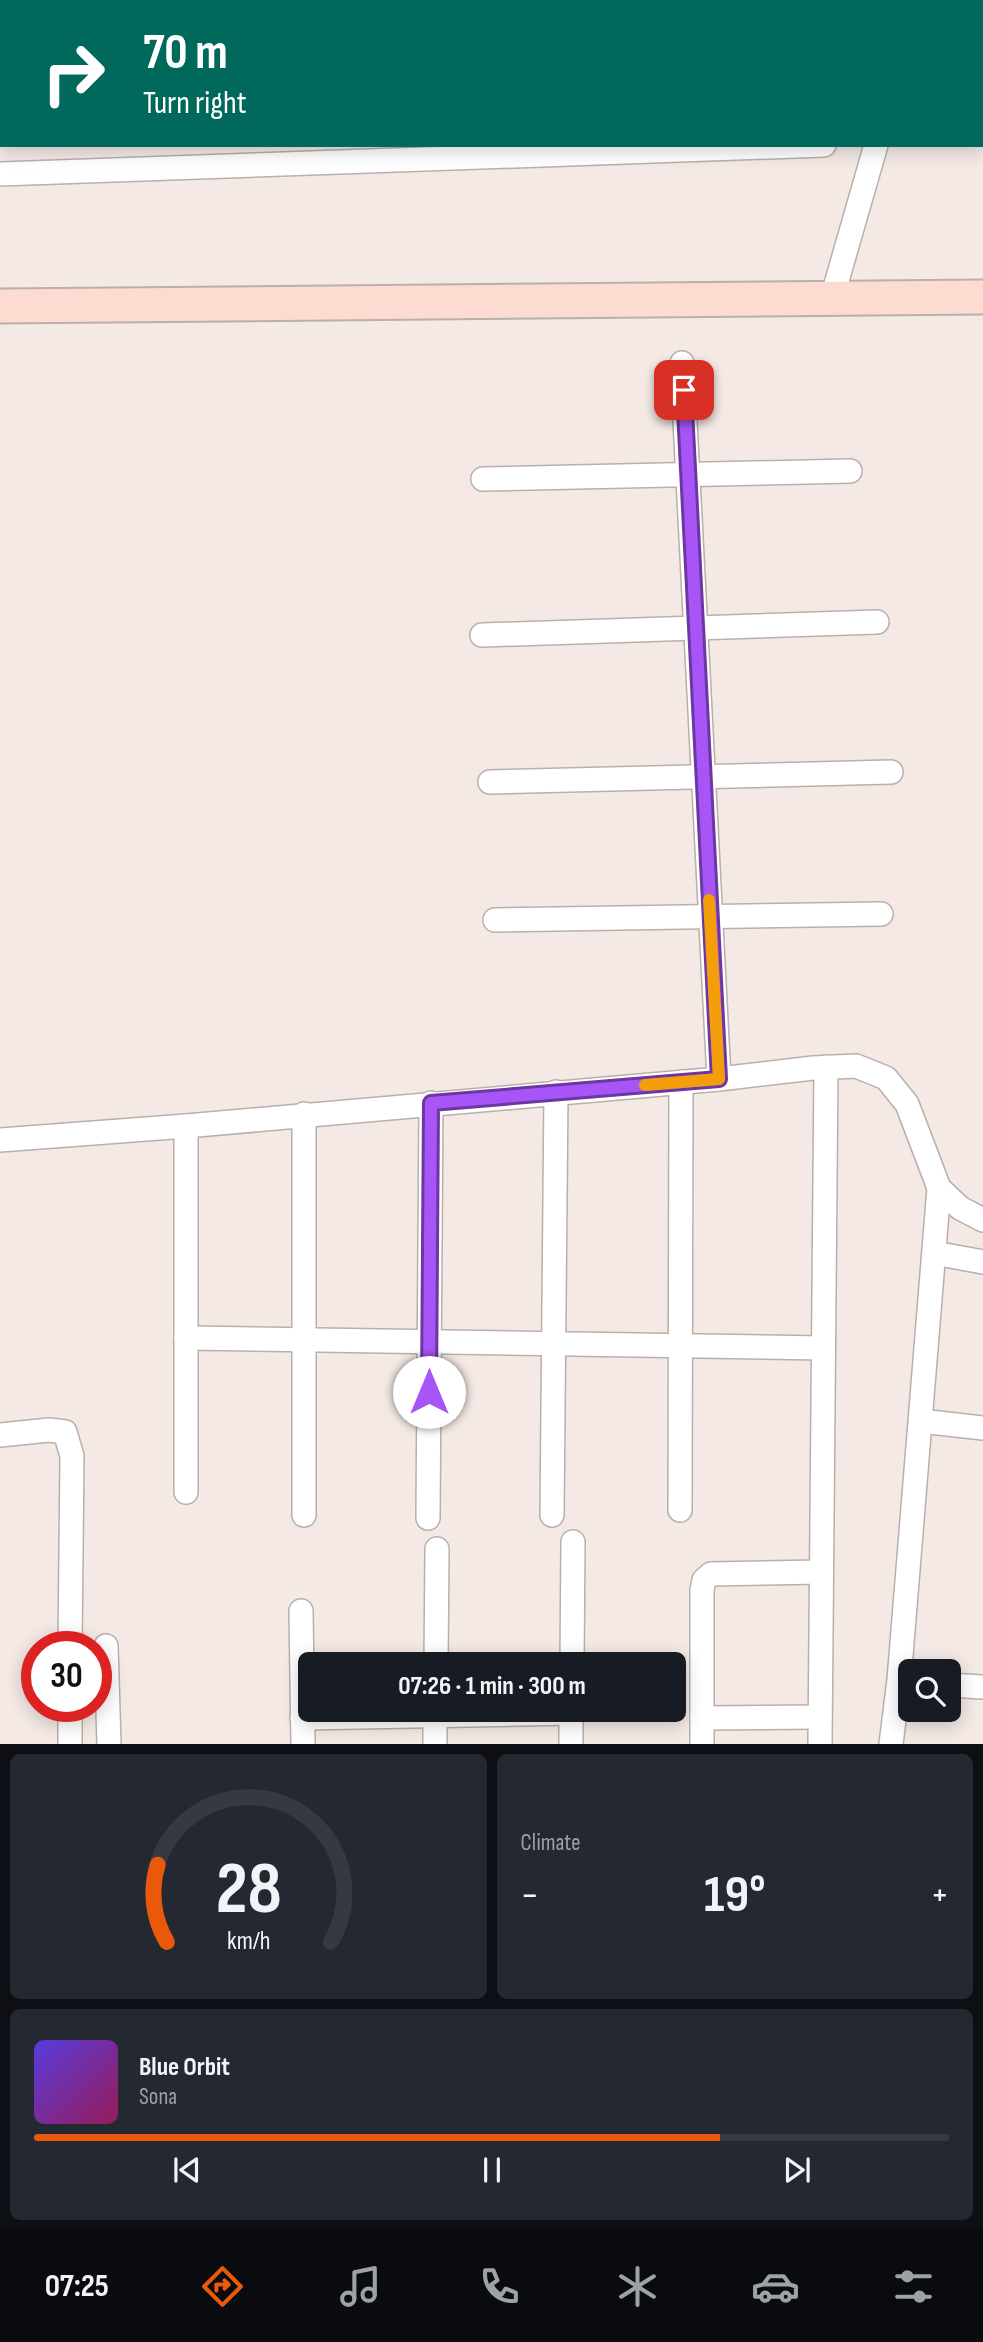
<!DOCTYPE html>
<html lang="en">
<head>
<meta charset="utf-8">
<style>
	:root { --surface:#171b24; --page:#242831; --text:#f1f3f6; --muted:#9ea1a6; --line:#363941; --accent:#ea580c }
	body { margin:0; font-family:"Sofia Sans Condensed",sans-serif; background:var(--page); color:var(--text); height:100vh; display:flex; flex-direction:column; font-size:26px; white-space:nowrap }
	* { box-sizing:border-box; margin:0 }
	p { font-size:23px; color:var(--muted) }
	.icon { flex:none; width:38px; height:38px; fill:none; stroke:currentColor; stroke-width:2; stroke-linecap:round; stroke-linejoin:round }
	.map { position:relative; height:1744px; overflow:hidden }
	.panel { display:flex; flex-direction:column; gap:10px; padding:10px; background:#0d0f14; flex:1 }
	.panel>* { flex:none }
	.banner { position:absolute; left:0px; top:0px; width:984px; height:147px; box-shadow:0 4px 18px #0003; background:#00695c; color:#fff; overflow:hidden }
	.fabs { position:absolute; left:898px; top:1659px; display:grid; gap:14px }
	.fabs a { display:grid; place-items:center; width:63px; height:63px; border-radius:10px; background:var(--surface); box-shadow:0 4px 18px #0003; font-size:35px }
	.speed { position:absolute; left:21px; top:1631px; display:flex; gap:14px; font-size:35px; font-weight:700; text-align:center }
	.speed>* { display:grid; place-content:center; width:91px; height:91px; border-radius:50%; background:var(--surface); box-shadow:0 4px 18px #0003; line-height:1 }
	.speed .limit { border:10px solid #d22; background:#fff; color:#111 }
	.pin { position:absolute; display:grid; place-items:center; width:60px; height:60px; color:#fff; margin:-30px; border-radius:14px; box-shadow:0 4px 10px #0006 }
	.me { position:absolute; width:77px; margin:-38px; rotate:0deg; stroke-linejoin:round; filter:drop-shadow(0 0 5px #0008) }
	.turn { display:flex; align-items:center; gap:24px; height:147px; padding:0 28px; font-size:32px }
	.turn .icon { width:91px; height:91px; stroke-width:2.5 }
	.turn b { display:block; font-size:49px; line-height:60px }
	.big { font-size:52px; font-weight:700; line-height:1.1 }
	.panel .tile { flex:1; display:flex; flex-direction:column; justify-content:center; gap:10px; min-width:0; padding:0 24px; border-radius:10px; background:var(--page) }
	.panel .dial { align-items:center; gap:0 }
	.dial svg { height:182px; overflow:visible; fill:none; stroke:var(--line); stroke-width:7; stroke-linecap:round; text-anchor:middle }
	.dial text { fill:var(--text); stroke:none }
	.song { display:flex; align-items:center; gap:21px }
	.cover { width:84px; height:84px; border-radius:10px; background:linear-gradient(135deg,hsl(250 70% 55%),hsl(330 70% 35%)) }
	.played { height:7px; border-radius:4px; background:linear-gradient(90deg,var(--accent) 75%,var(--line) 75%) }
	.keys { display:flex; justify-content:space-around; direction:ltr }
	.heat { display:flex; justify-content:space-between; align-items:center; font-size:38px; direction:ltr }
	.panel .tiles { flex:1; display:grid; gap:10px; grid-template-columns:1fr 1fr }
	.tile:last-child { grid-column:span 2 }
	.trip { position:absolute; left:298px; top:1652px; width:388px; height:70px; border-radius:10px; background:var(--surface); box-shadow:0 4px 18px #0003; font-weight:700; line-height:70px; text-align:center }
	.menu { display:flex; height:112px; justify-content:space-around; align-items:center; background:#090b0e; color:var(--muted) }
	.menu .icon { width:49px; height:49px }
	.menu .active { color:var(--accent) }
	.menu b { font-size:32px; color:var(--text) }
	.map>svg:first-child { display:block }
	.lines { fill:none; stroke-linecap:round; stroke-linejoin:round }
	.street-casing { stroke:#b9afab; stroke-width:26 }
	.secondary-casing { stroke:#b9afab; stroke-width:37 }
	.street { stroke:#fff; stroke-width:23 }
	.secondary { stroke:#fcdcd0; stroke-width:33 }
	.route-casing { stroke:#6d37a1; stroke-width:18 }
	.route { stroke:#a855f7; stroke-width:12 }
	.slow { stroke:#f59e0b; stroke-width:12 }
</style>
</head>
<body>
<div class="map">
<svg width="983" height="1744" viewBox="0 0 983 1744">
	<rect width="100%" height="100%" fill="#f4e9e5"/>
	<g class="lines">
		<g class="street-casing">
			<g id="street">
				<path d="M 830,2 L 836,0"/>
				<path d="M 918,2 L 918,0"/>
				<path d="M 0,58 L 2,58"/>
				<path d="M 0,174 L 824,145"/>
				<path d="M 832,298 L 876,145"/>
				<path d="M 682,363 L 719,1079"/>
				<path d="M 483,479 L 850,471"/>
				<path d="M 482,635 L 877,622"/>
				<path d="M 490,782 L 891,772"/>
				<path d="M 495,920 L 881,914"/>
				<path d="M 186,1126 L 186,1492"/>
				<path d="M 0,1140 L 186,1126 L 719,1079 L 813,1068 L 856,1066 L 886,1078 L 907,1104 L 939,1188 L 960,1208 L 983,1220"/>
				<path d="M 934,1253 L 983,1262"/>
				<path d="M 186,1338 L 823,1348"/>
				<path d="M 921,1421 L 983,1428"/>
				<path d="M 0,1435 L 49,1430 L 65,1432 L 72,1456 L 70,1647"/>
				<path d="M 680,1510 L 681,1082"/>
				<path d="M 304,1515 L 304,1114"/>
				<path d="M 552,1515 L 556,1092"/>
				<path d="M 428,1518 L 431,1103"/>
				<path d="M 301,1611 L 303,1744"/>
				<path d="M 106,1646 L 109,1744"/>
				<path d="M 436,1664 L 437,1549"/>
				<path d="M 572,1664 L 573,1542"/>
				<path d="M 948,1685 L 983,1687"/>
				<path d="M 302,1718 L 571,1713"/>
				<path d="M 702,1718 L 820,1717"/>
				<path d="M 70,1744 L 70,1706"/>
				<path d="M 435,1744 L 435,1710"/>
				<path d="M 571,1744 L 571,1710"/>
				<path d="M 702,1744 L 702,1590 L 704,1580 L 711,1574 L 821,1572"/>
				<path d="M 820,1744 L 826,1067"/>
				<path d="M 891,1744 L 899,1680 L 939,1188"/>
			</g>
		</g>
		<g class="secondary-casing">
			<path id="secondary" d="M 0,306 L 983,297"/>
		</g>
		<use href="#street" class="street"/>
		<use href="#secondary" class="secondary"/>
	</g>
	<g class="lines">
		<g class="route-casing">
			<path id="route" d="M 429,1392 L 431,1103 L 719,1079 L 684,390"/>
		</g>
		<use href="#route" class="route"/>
		<path class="slow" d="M 645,1085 L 719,1079 L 709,900"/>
	</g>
</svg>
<div class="fabs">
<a><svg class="icon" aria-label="search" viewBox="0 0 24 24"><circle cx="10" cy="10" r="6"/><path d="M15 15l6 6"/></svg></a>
</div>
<div class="speed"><div class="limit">30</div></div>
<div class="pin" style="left:684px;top:390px;background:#d93025"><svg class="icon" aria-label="arrive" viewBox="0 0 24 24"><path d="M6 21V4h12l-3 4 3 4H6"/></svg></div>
<svg class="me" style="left:429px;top:1392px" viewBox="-20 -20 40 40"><circle r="19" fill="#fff"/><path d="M0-13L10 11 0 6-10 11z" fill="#a855f7"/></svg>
<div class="trip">07:26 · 1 min · 300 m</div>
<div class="banner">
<div class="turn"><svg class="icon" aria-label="right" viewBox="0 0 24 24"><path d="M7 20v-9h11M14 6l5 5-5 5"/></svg><div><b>70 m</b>Turn right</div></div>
</div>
</div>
<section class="panel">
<div class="tiles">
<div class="tile dial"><svg viewBox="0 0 100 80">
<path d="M14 69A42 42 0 1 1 86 69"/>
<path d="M14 69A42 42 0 0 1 10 35" stroke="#ea580c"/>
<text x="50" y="56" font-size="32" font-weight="700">28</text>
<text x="50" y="72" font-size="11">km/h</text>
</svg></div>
<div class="tile"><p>Climate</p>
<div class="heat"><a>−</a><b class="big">19°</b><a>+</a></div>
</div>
<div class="tile">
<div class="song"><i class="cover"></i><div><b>Blue Orbit</b><p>Sona</p></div></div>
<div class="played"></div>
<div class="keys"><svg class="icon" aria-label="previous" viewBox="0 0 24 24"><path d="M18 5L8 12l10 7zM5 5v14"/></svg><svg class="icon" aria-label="pause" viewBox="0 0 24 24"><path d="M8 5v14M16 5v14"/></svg><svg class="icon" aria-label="next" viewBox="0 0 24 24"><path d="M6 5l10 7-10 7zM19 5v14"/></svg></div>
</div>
</div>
</section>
<nav class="menu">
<b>07:25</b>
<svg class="icon active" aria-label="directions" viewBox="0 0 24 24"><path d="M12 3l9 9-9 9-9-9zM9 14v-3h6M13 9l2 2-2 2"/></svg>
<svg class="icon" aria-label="music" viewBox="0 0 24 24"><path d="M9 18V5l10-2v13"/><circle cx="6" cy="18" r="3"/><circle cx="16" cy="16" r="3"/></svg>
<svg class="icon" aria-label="phone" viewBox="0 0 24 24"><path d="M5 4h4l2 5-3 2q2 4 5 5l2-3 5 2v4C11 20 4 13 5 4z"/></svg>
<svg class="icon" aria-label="climate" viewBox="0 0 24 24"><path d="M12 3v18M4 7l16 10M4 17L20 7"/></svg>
<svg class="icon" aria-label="car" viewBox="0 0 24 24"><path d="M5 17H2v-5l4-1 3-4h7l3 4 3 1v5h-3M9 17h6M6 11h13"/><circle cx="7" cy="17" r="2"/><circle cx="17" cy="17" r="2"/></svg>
<svg class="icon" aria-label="filters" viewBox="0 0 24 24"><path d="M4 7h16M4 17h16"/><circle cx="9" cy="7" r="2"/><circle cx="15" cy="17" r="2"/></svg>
</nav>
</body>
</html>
